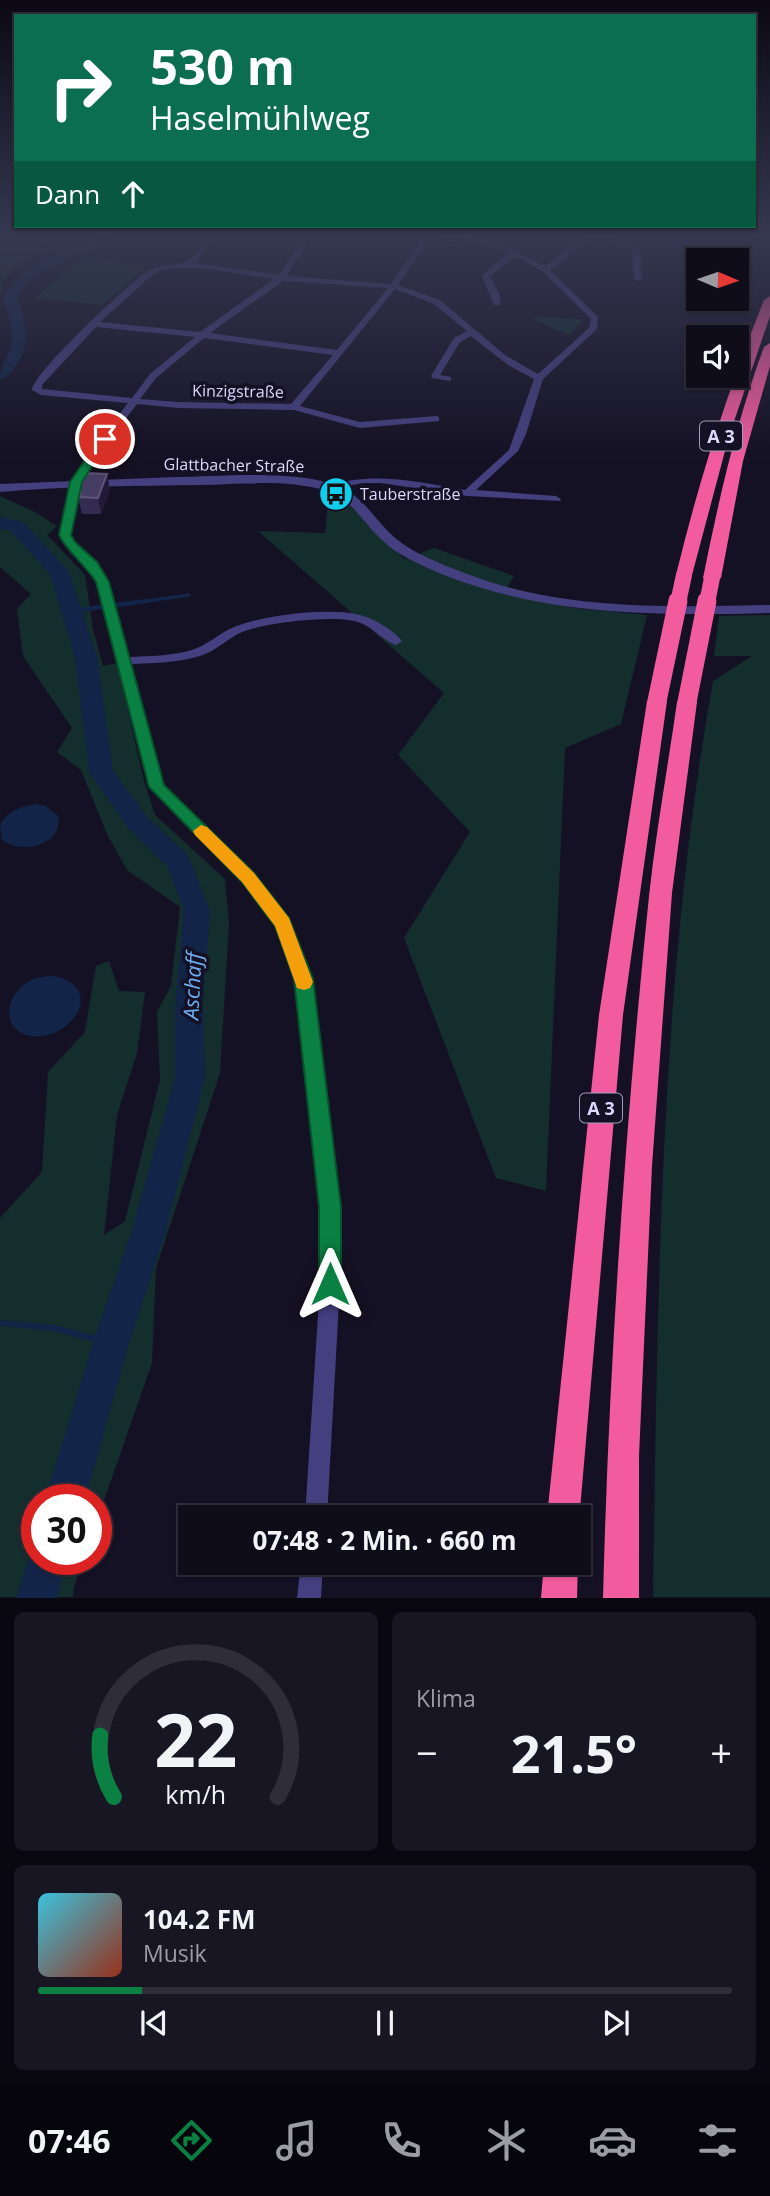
<!DOCTYPE html>
<html lang="de">
<head>
<meta charset="utf-8">
<style>
	:root { --surface:#100d1b; --page:#191624; --text:#f1f3f6; --muted:#9c9ca3; --line:#302d3a; --accent:#0b8043 }
	body { margin:0; font-family:"Open Sans",sans-serif; background:var(--page); color:var(--text); height:100vh; display:flex; flex-direction:column; font-size:26px; white-space:nowrap }
	* { box-sizing:border-box; margin:0 }
	p { font-size:23px; color:var(--muted) }
	.icon { flex:none; width:38px; height:38px; fill:none; stroke:currentColor; stroke-width:2; stroke-linecap:round; stroke-linejoin:round }
	.map { position:relative; height:1598px; overflow:hidden }
	.details { display:flex; flex-direction:column; gap:14px; padding:14px; background:#09070f; flex:1 }
	.details>* { flex:none }
	.top-card { position:absolute; left:14px; top:14px; width:742px; height:214px; border-radius:0px; box-shadow:0 2px 5px #0004,0 0 0 2px var(--line); background:#0b6e4f; color:#fff; overflow:hidden }
	.needle { width:46px; rotate:92deg }
	.controls { position:absolute; left:686px; top:248px; display:grid; gap:14px }
	.controls a { display:grid; place-items:center; width:63px; height:63px; border-radius:0px; background:var(--surface); box-shadow:0 2px 5px #0004,0 0 0 2px var(--line); font-size:35px }
	.speed { position:absolute; left:21px; top:1484px; display:flex; gap:14px; font-size:35px; font-weight:700; text-align:center }
	.speed>* { display:grid; place-content:center; width:91px; height:91px; border-radius:50%; background:var(--surface); box-shadow:0 2px 5px #0004,0 0 0 2px var(--line); line-height:1 }
	.speed .limit { border:10px solid #d22; background:#fff; color:#111 }
	.pin { position:absolute; display:grid; place-items:center; width:60px; height:60px; color:#fff; margin:-30px; border:4px solid #fff; border-radius:50%; box-shadow:0 2px 7px #0007 }
	.me { position:absolute; width:77px; margin:-38px; rotate:0deg; stroke-linejoin:round; filter:drop-shadow(0 0 5px #0008) }
	.turn { display:flex; align-items:center; gap:24px; height:147px; padding:0 21px; font-size:32px }
	.turn .icon { width:91px; height:91px; stroke-width:2.5 }
	.turn b { display:block; font-size:49px; line-height:60px }
	.then { display:flex; align-items:center; height:66px; padding:0 21px; background:#0003; gap:14px; font-size:26px }
	.big { font-size:52px; font-weight:700; line-height:1.1 }
	.details .card { flex:1; display:flex; flex-direction:column; justify-content:center; gap:10px; min-width:0; padding:0 24px; border-radius:10px; background:var(--page) }
	.details .dial { align-items:center; gap:0 }
	.dial svg { height:182px; overflow:visible; fill:none; stroke:var(--line); stroke-width:7; stroke-linecap:round; text-anchor:middle }
	.dial text { fill:var(--text); stroke:none }
	.song { display:flex; align-items:center; gap:21px }
	.cover { width:84px; height:84px; border-radius:10px; background:linear-gradient(135deg,hsl(190 70% 55%),hsl(10 70% 35%)) }
	.played { height:7px; border-radius:4px; background:linear-gradient(90deg,var(--accent) 15%,var(--line) 15%) }
	.keys { display:flex; justify-content:space-around; direction:ltr }
	.heat { display:flex; justify-content:space-between; align-items:center; font-size:38px; direction:ltr }
	.details .tiles { flex:1; display:grid; gap:14px; grid-template-columns:1fr 1fr }
	.card:last-child { grid-column:span 2 }
	.trip { position:absolute; left:178px; top:1505px; width:413px; height:70px; border-radius:0px; background:var(--surface); box-shadow:0 2px 5px #0004,0 0 0 2px var(--line); font-weight:700; line-height:70px; text-align:center }
	.tab-bar { display:flex; height:112px; justify-content:space-around; align-items:center; background:#06050b; color:var(--muted) }
	.tab-bar .icon { width:49px; height:49px }
	.tab-bar .selected { color:var(--accent) }
	.tab-bar b { font-size:32px; color:var(--text) }
	.map>svg:first-child { display:block }
	.green { fill:#142e2e }
	.water { fill:#122447 }
	.lines { fill:none; stroke-linecap:round; stroke-linejoin:round }
	.stream-far2 { stroke:#122447; stroke-width:3.5 }
	.stream-far1 { stroke:#122447; stroke-width:4.5 }
	.stream { stroke:#122447; stroke-width:6 }
	.river { fill:#122447; fill-rule:evenodd }
	.minor { fill:#443f7f; fill-rule:evenodd }
	.tertiary { fill:#443f7f; fill-rule:evenodd }
	.motorway { fill:#f25b9d; fill-rule:evenodd }
	.motorway-bridge-far1 { stroke:#f25b9d; stroke-width:16 }
	.motorway-bridge { stroke:#f25b9d; stroke-width:19 }
	.wall { fill:#342b51 }
	.shaded-wall { fill:#201937 }
	.building { fill:#463d63; stroke:#5e567b; stroke-width:2 }
	.route { fill:#0b8043; stroke:#07532c; stroke-width:2 }
	.slow { fill:#f59e0b }
	.labels { text-anchor:middle; dominant-baseline:central; stroke-width:7; stroke-linejoin:round; paint-order:stroke }
	.far-street-label { font-size:16px; fill:#ddd7fc; stroke:#151124 }
	.far-poi-label { font-size:16px; fill:#ddd7fc; stroke:#151124; text-anchor:start }
	.shield { fill:#151124; stroke:#a19cbb; stroke-width:2 }
	.shield-label { font-size:18px; font-weight:bold; fill:#ddd7fc }
	.water-label { font-size:21px; font-style:italic; fill:#6db0f4; stroke:#151124 }
</style>
</head>
<body>
<div class="map">
<svg width="770" height="1598" viewBox="0 0 770 1598">
	<rect width="100%" height="100%" fill="#151124"/>
	<g class="green">
		<path d="M 9,241 L 60,248 C 42,255 17,262 6,277 C 0,285 3,290 0,297 L 0,248 Z"/>
		<path d="M 87,258 L 146,265 L 103,305 L 35,298 L 81,259 Z"/>
		<path d="M 539,316 L 583,320 L 569,335 L 532,319 Z"/>
		<path d="M 329,494 L 342,498 L 405,559 L 434,548 L 514,576 L 504,593 L 574,608 L 647,615 L 621,724 L 565,748 L 546,1191 L 496,1178 L 404,938 L 470,832 L 398,755 L 444,693 L 258,531 L 325,533 Z"/>
		<path d="M 0,496 L 35,512 L 57,526 L 47,535 L 85,575 L 93,629 L 103,666 L 117,663 L 144,781 L 155,815 L 225,879 L 229,924 L 220,1073 L 156,1268 L 152,1363 L 96,1523 L 96,1500 L 37,1500 L 37,1559 L 84,1559 L 74,1586 L 73,1597 L 0,1597 L 0,1218 L 42,1172 L 48,1072 L 85,1032 L 96,966 L 109,961 L 119,991 L 145,992 L 137,1053 L 117,1115 L 104,1235 L 125,1221 L 160,1080 L 157,1012 L 171,986 L 180,907 L 127,870 L 107,834 L 81,770 L 57,752 L 72,728 L 23,656 L 17,609 L 31,594 L 0,567 Z"/>
		<path d="M 770,615 L 770,1597 L 653,1597 C 658,1292 659,983 713,681 L 752,656 L 714,656 L 719,616 Z"/>
	</g>
	<g class="water">
		<path d="M 37,804 L 46,806 L 58,816 C 64,845 21,855 2,840 L 0,825 C 7,811 21,806 37,804 Z"/>
		<path d="M 54,976 C 110,988 67,1046 26,1035 C 0,1026 7,994 28,982 C 36,977 45,976 54,976 Z"/>
	</g>
	<g class="lines">
		<path class="stream-far2" d="M 134,603 L 189,595"/>
		<path class="stream-far1" d="M 71,611 L 147,601"/>
		<path class="stream" d="M 0,1323 L 54,1328 L 111,1343"/>
		<g class="river">
			<path d="M 98,236 L 115,236 C 83,263 45,254 17,297 C 25,321 32,341 17,364 C 12,371 8,378 0,380 C 0,366 6,361 10,348 C 15,331 8,313 3,297 C 29,258 59,255 98,236 Z"/>
			<path d="M 0,517 L 23,522 L 69,572 L 97,657 L 113,771 L 148,818 L 188,855 L 210,911 L 203,1006 L 205,1078 L 166,1230 L 129,1343 L 85,1500 L 45,1500 L 93,1343 L 132,1230 L 175,1078 L 175,1006 L 184,911 L 168,867 L 130,830 L 89,772 L 75,657 L 50,574 L 10,530 L 0,529 Z"/>
			<path d="M 37,1543 L 37,1559 L 67,1559 L 57,1598 L 16,1598 L 33,1545 Z"/>
		</g>
		<g class="minor">
			<path d="M 211,236 L 218,236 L 194,263 L 279,275 L 305,236 L 312,236 L 286,276 L 391,284 L 423,236 L 450,236 L 499,242 L 545,266 C 557,260 564,249 576,242 C 593,232 624,238 640,248 L 642,279 L 638,281 L 634,279 L 632,249 C 615,243 593,236 577,248 C 567,255 561,264 550,270 L 598,317 L 597,329 L 543,379 L 526,434 L 518,451 L 476,490 L 556,496 L 561,499 L 560,501 L 467,496 L 381,483 L 363,483 L 326,490 L 326,486 C 374,471 417,482 465,490 L 509,450 L 534,379 L 508,365 L 471,336 L 460,342 L 440,375 L 451,377 L 451,381 L 432,378 L 431,376 L 454,338 L 467,331 L 434,304 L 395,289 L 300,406 L 360,422 L 436,416 L 439,417 L 439,421 L 360,428 L 294,410 L 178,408 L 137,404 L 94,461 L 81,482 L 70,535 C 77,549 91,555 99,568 C 115,594 120,627 128,657 C 149,656 172,656 192,650 C 208,645 219,633 234,627 C 263,615 326,608 356,614 C 373,618 391,628 402,641 L 396,645 C 381,640 371,624 354,621 C 331,615 263,623 242,632 C 227,639 216,651 200,656 C 177,663 154,663 130,664 L 163,785 L 253,874 L 288,919 L 311,979 L 339,1207 L 340,1284 L 327,1517 L 305,1517 L 320,1284 L 321,1207 L 295,979 L 276,925 L 243,882 L 150,787 L 96,582 L 87,567 L 65,546 L 60,535 L 71,482 L 85,458 L 128,403 L 41,395 L 32,390 C 33,373 129,283 148,271 C 160,264 171,266 184,263 C 193,260 204,244 211,236 ZM 430,239 L 497,246 L 511,254 L 505,255 L 482,276 L 494,305 L 500,305 L 500,295 L 490,277 L 511,259 L 517,257 L 542,271 L 591,319 L 589,328 L 538,374 L 505,355 L 440,300 L 398,285 ZM 173,268 L 203,268 L 274,279 L 200,332 L 100,322 L 151,276 L 161,270 ZM 283,281 L 388,288 L 337,350 L 210,333 ZM 96,327 L 195,337 L 150,374 L 132,398 L 42,389 L 42,385 ZM 204,338 L 333,355 L 291,404 L 178,402 L 140,399 L 156,378 Z"/>
			<path d="M 301,1563 L 323,1563 L 321,1598 L 297,1598 Z"/>
		</g>
		<path class="tertiary" d="M 176,477 C 221,477 311,467 349,492 C 367,503 378,523 394,537 C 415,555 444,565 470,575 C 564,611 671,607 770,605 L 770,613 C 651,616 527,616 417,563 C 405,557 392,550 382,540 C 364,524 352,499 327,491 C 287,479 242,484 201,485 C 134,486 67,486 0,492 L 0,484 Z"/>
		<g class="motorway">
			<path d="M 770,296 L 770,316 L 729,436 L 692,575 L 684,580 L 678,579 L 676,575 C 699,480 728,390 764,300 Z"/>
			<path d="M 770,343 L 770,366 L 743,461 L 721,578 L 712,583 L 706,582 L 703,578 C 719,499 736,422 764,347 Z"/>
			<path d="M 657,695 L 664,697 L 667,701 L 623,1015 L 579,1521 L 579,1517 L 547,1517 L 599,1015 L 647,701 L 650,697 Z"/>
			<path d="M 687,696 L 694,698 L 697,702 L 672,893 L 652,1166 L 639,1456 L 639,1598 L 603,1598 C 609,1363 625,1129 649,896 C 656,831 668,766 677,702 L 680,698 Z"/>
			<path d="M 544,1563 L 578,1563 L 577,1598 L 541,1598 Z"/>
		</g>
		<g class="motorway-bridge-far1">
			<path d="M 678,603 L 684,575"/>
			<path d="M 707,603 L 712,578"/>
		</g>
		<g class="motorway-bridge">
			<path d="M 657,701 L 678,601"/>
			<path d="M 687,702 L 707,601"/>
		</g>
	</g>
	<path class="wall" d="M 107,474 L 110,490 L 101,514 L 82,514 L 77,493 Z"/>
	<path class="shaded-wall" d="M 107,474 L 110,490 L 101,514 L 98,498 Z"/>
	<path class="building" d="M 85,473 L 107,474 L 98,498 L 79,497 L 81,493 L 77,493 Z"/>
	<linearGradient id="sky" x2="0" y2="1"><stop stop-color="#0c0914"/><stop offset="0.51" stop-color="#353850"/><stop offset="1" stop-color="#353850" stop-opacity="0"/></linearGradient>
	<rect width="770" height="460" fill="url(#sky)"/>
	<path class="route" d="M 101,437 L 110,439 L 82,482 L 71,535 L 75,542 L 97,562 L 109,582 L 164,785 L 254,873 L 289,918 L 313,979 L 341,1207 L 341,1284 L 338,1292 L 330,1296 L 322,1292 L 319,1284 L 319,1207 L 294,979 L 275,926 L 265,913 L 242,882 L 149,787 L 96,582 C 85,564 68,553 59,535 L 70,482 Z"/>
	<path class="slow" d="M 201,825 L 207,827 L 254,873 L 289,918 L 313,982 L 310,988 L 304,990 L 297,988 L 275,926 L 242,882 L 195,835 L 193,831 Z"/>
	<defs>
		<g id="bus-disc" transform="scale(1.75)"><circle r="9.5" fill="#12ceed" stroke="#151124"/><path d="M-5-6H5V4H4V6H2V4H-2V6H-4V4H-5ZM-3.5-4V0h7V-4ZM-3.5 1.2v1.5H-2V1.2ZM2 1.2v1.5H3.5V1.2Z" fill="#111"/></g>
	</defs>
	<g fill-rule="evenodd">
		<use href="#bus-disc" x="336" y="494"/>
	</g>
	<g class="labels">
		<g class="far-street-label">
			<text transform="translate(238 391) rotate(1)">Kinzigstraße</text>
			<text transform="translate(234 465) rotate(1)">Glattbacher Straße</text>
		</g>
		<g class="far-poi-label">
			<text x="360" y="494">Tauberstraße</text>
		</g>
		<g class="shield">
			<rect x="700" y="421.5" width="42" height="29" rx="5"/>
			<rect x="580" y="1093.5" width="42" height="29" rx="5"/>
		</g>
		<g class="shield-label">
			<text x="721" y="436">A 3</text>
			<text x="601" y="1108">A 3</text>
		</g>
		<g class="water-label">
			<text transform="translate(192 986) rotate(-87)">Aschaff</text>
		</g>
	</g>
</svg>
<div class="controls">
<a><svg class="needle" viewBox="-14 -14 28 28"><path d="M0-13l5 13h-10z" fill="#e53935"/><path d="M0 13l5-13h-10z" fill="#9c9ca3"/></svg></a>
<a><svg class="icon" aria-label="sound" viewBox="0 0 24 24"><path d="M4 9h4l5-4v14l-5-4H4zM17 9q2 3 0 6"/></svg></a>
</div>
<div class="speed"><div class="limit">30</div></div>
<div class="pin" style="left:105px;top:439px;background:#d93025"><svg class="icon" aria-label="arrive" viewBox="0 0 24 24"><path d="M6 21V4h12l-3 4 3 4H6"/></svg></div>
<svg class="me" style="left:330px;top:1284px" viewBox="-20 -20 40 40"><path d="M0-17L14 15 0 8-14 15z" fill="#0b8043" stroke="#fff" stroke-width="4"/></svg>
<div class="trip">07:48 · 2 Min. · 660 m</div>
<div class="top-card">
<div class="turn"><svg class="icon" aria-label="right" viewBox="0 0 24 24"><path d="M7 20v-9h11M14 6l5 5-5 5"/></svg><div><b>530 m</b>Haselmühlweg</div></div>
<div class="then">Dann<svg class="icon" aria-label="ahead" viewBox="0 0 24 24"><path d="M12 20V5M6 11l6-6 6 6"/></svg></div>
</div>
</div>
<section class="details">
<div class="tiles">
<div class="card dial"><svg viewBox="0 0 100 80">
<path d="M14 69A42 42 0 1 1 86 69"/>
<path d="M14 69A42 42 0 0 1 8 42" stroke="#0b8043"/>
<text x="50" y="56" font-size="32" font-weight="700">22</text>
<text x="50" y="72" font-size="11">km/h</text>
</svg></div>
<div class="card"><p>Klima</p>
<div class="heat"><a>−</a><b class="big">21.5°</b><a>+</a></div>
</div>
<div class="card">
<div class="song"><i class="cover"></i><div><b>104.2 FM</b><p>Musik</p></div></div>
<div class="played"></div>
<div class="keys"><svg class="icon" aria-label="previous" viewBox="0 0 24 24"><path d="M18 5L8 12l10 7zM5 5v14"/></svg><svg class="icon" aria-label="pause" viewBox="0 0 24 24"><path d="M8 5v14M16 5v14"/></svg><svg class="icon" aria-label="next" viewBox="0 0 24 24"><path d="M6 5l10 7-10 7zM19 5v14"/></svg></div>
</div>
</div>
</section>
<nav class="tab-bar">
<b>07:46</b>
<svg class="icon selected" aria-label="directions" viewBox="0 0 24 24"><path d="M12 3l9 9-9 9-9-9zM9 14v-3h6M13 9l2 2-2 2"/></svg>
<svg class="icon" aria-label="music" viewBox="0 0 24 24"><path d="M9 18V5l10-2v13"/><circle cx="6" cy="18" r="3"/><circle cx="16" cy="16" r="3"/></svg>
<svg class="icon" aria-label="phone" viewBox="0 0 24 24"><path d="M5 4h4l2 5-3 2q2 4 5 5l2-3 5 2v4C11 20 4 13 5 4z"/></svg>
<svg class="icon" aria-label="climate" viewBox="0 0 24 24"><path d="M12 3v18M4 7l16 10M4 17L20 7"/></svg>
<svg class="icon" aria-label="car" viewBox="0 0 24 24"><path d="M5 17H2v-5l4-1 3-4h7l3 4 3 1v5h-3M9 17h6M6 11h13"/><circle cx="7" cy="17" r="2"/><circle cx="17" cy="17" r="2"/></svg>
<svg class="icon" aria-label="filters" viewBox="0 0 24 24"><path d="M4 7h16M4 17h16"/><circle cx="9" cy="7" r="2"/><circle cx="15" cy="17" r="2"/></svg>
</nav>
</body>
</html>
